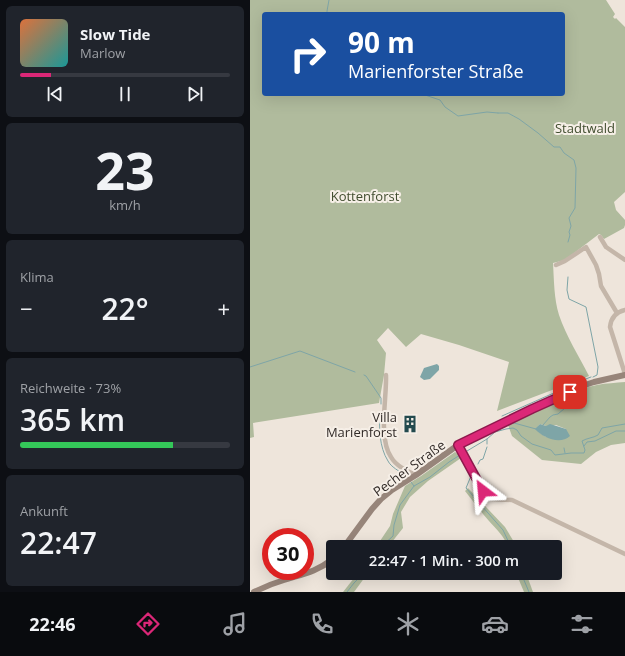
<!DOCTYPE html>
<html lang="de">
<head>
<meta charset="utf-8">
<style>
	:root { --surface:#171b24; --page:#20242c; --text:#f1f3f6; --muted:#9ea1a6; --line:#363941; --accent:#db2777 }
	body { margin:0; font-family:"Open Sans",sans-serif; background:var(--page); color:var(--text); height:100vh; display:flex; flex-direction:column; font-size:15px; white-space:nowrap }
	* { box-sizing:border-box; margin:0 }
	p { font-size:13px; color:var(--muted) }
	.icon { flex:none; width:22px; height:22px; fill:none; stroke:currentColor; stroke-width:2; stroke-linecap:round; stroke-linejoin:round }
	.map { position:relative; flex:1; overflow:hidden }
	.details { display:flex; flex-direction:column; gap:6px; padding:6px; background:#0d0f14; width:250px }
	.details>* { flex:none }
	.guide { position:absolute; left:12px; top:12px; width:303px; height:84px; border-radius:4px; box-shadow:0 4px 16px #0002; background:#1a4fa0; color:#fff; overflow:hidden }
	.speed { position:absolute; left:12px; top:528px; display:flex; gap:8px; font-size:20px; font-weight:700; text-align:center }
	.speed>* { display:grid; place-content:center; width:52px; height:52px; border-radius:50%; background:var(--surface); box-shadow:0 4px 16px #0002; line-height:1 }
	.speed .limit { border:6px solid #d22; background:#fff; color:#111 }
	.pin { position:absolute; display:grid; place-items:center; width:34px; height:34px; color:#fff; margin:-17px; border-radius:8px; box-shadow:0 2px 6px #0006 }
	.me { position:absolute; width:44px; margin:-22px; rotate:331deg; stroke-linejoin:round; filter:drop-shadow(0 0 3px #0008) }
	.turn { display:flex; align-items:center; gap:14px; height:84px; padding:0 20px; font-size:18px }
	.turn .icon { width:52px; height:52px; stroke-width:2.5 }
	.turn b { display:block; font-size:28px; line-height:34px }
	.big { font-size:30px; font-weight:600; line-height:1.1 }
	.details .card { flex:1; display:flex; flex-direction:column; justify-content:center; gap:6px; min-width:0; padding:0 14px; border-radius:6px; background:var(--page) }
	.details .dial { align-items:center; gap:0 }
	.dial b { font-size:52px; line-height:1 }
	.song { display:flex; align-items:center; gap:12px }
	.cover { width:48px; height:48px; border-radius:6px; background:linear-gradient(135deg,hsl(20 70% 55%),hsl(180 70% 35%)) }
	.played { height:4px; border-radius:2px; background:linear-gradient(90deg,var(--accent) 15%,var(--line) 15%) }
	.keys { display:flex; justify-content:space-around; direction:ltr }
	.heat { display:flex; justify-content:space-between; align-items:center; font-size:22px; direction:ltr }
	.charge { height:6px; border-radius:3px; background:linear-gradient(90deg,#34c759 73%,var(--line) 0) }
	.trip { position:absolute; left:76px; top:540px; width:236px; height:40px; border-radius:4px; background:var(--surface); box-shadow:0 4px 16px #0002; font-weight:600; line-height:40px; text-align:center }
	.dock { display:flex; height:64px; justify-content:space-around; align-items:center; background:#090b0e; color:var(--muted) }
	.dock .icon { width:28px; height:28px }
	.dock .selected { color:var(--accent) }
	.dock b { font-size:18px; color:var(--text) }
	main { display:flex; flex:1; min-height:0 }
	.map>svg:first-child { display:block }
	.green { fill:#b0bb9d; fill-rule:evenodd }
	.water { fill:#7ea5a7 }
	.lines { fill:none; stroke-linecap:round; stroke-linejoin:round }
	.stream { stroke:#7ea5a7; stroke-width:1 }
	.street { stroke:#c4b6a9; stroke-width:4.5 }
	.secondary { stroke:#97857a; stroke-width:6 }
	.route-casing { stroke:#8e194d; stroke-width:10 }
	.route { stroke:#db2777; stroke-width:7 }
	.labels { text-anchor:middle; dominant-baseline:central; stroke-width:4; stroke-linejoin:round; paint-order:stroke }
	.park-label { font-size:13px; fill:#414d2f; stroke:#f6efe7 }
	.poi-label { font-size:13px; fill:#322b28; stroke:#f6efe7; text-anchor:end }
	.street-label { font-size:13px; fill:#322b28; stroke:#f6efe7 }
</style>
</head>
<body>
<main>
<section class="details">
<div class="card">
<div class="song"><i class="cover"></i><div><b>Slow Tide</b><p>Marlow</p></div></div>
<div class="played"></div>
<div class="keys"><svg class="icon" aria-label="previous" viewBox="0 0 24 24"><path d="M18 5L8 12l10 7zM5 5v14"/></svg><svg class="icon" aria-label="pause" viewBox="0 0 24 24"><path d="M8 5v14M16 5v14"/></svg><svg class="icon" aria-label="next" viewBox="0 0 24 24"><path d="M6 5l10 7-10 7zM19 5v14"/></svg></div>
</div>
<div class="card dial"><b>23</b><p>km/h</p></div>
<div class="card"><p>Klima</p>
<div class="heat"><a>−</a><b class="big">22°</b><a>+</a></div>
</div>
<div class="card"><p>Reichweite · 73%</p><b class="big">365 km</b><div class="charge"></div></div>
<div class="card"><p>Ankunft</p><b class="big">22:47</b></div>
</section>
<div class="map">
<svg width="375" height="592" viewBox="0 0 375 592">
	<rect width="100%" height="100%" fill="#eee5db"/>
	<g class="green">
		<path d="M 0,0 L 356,0 L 365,14 L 363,17 L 365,19 L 366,18 L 375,27 L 375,192 L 364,202 L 366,210 L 375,220 L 375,225 L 374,228 L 354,239 L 351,235 L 349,234 L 315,260 L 303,263 C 304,280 304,299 309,315 C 316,336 329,356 339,376 L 247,411 L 259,362 L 209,345 L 171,334 L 156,347 L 138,328 L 127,340 L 136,353 L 134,375 L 129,403 L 3,423 L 4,437 L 0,438 ZM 14,14 L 313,14 L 313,94 L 14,94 Z"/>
		<path d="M 375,382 L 375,443 L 361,445 L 346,452 L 331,464 L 292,460 L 262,436 L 258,425 C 285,411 318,391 347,385 C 356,383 366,383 375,382 ZM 290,424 L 296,426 L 306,425 L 316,429 L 296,437 L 290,433 L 286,429 Z"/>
		<path d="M 205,452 L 208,454 L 211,458 L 178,481 L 160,497 L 151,512 L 153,528 L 138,547 L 126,547 L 140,526 L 143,514 L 155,486 L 171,476 Z"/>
		<path d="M 218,488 L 255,527 L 267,547 L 258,547 C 254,536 247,530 239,521 C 231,512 223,501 215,491 Z"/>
		<path d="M 108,573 L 118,573 L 104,592 L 93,592 Z"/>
		<path d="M 266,573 L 276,573 L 283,592 L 274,592 Z"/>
	</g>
	<g class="water">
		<path d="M 187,364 L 189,366 L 189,370 L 180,379 L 174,380 L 170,377 L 174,368 Z"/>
		<path d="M 290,424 L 296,426 L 300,424 L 316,429 L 320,436 C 310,445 293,438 285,429 Z"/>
	</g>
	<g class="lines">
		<g class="stream">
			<path d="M 77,14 L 77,11 L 79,0"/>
			<path d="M 172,94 L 190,100 L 195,107 L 208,116 L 237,112 L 248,113"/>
			<path d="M 248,113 L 258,113 L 269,119 L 288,133 L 304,147 L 310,147 L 314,153 L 324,160 L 326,168 L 325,208 L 319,218 L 321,226 L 319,232 L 320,235 L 318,242"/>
			<path d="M 318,277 L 317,290 L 319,299 L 336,307 L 348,367 L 347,375 L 343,377"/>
			<path d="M 0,367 L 50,351 L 105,372"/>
			<path d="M 114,375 L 116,376 L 131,398 L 131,404"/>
			<path d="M 130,412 C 129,427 129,447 138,461 C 141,467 149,471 155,475"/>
			<path d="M 252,416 L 333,380 L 341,377"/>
			<path d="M 258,424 L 264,423 L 286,429"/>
			<path d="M 293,425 L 300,417 L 303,415 L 308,414 L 315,408 L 315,405 L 313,398"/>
			<path d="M 237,439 L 237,444"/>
			<path d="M 334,446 L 337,442 L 345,441 L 366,431 L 375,431"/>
			<path d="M 314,448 L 315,453"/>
			<path d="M 217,451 L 237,439 L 245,432 L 256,429 L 263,428 L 267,430 L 271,436 L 282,444 L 301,450 L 305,455 L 321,453 L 334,453 L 335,450 L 332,441 C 337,438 343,438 348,435 L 352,428 L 375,424"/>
			<path d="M 228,464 L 230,460 L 233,459 L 237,447"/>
			<path d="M 221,476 L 216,488 L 253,530 L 261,547"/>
			<path d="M 161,482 L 164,486"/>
			<path d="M 131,547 L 143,536 L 144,525 L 150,505 L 164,486 L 180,477 L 199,462 L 210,455"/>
			<path d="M 271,573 L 279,592"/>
			<path d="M 97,592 L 104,583 L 114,573"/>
		</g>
		<g class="street">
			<path d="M 350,237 L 356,247 L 375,260"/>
			<path d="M 306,265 L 315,261 L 336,247 L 346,265 L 349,274 L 351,286 L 367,313"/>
			<path d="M 375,310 C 366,312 361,318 360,327 L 375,374"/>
			<path d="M 136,375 C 137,397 128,438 141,457 C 146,466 157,471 166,475"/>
			<path d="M 208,445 L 237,496 L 241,499 L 262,500 L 375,554"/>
		</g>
		<g class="secondary">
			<path d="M 94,547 L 122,509 L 131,499 L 142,490 L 166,475 L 208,445 L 295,403 L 332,386 L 344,382 L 375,375"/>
			<path d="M 4,592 C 14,587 24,583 34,580 C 53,574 66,572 83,559"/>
		</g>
	</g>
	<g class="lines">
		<g class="route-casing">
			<path id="route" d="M 233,491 L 208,445 L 282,409 L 320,392"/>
		</g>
		<use href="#route" class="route"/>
	</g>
	<defs>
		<g id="building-bare" transform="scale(1.38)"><path d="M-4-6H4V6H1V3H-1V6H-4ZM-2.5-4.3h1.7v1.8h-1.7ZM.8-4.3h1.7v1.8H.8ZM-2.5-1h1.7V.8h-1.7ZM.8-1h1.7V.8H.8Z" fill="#234a4e" stroke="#f6efe7" stroke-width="2.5" paint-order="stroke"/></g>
	</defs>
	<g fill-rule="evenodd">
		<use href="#building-bare" x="160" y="424"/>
	</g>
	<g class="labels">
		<g class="park-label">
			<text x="335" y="128">Stadtwald</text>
			<text x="115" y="196">Kottenforst</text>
		</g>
		<g class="poi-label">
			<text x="147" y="417">Villa<tspan x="147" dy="15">Marienforst</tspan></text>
		</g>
		<g class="street-label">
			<text transform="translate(159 468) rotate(-36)">Pecher Straße</text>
		</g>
	</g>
</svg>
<div class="speed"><div class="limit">30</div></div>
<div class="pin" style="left:320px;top:392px;background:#d93025"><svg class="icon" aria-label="arrive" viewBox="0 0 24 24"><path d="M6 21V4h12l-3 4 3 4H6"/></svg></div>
<svg class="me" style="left:233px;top:491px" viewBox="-20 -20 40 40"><path d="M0-17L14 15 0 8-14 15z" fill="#db2777" stroke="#fff" stroke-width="4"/></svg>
<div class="trip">22:47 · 1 Min. · 300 m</div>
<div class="guide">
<div class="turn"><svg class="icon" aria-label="right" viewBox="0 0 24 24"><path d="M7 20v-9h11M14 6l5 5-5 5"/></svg><div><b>90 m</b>Marienforster Straße</div></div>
</div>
</div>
</main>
<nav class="dock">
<b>22:46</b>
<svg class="icon selected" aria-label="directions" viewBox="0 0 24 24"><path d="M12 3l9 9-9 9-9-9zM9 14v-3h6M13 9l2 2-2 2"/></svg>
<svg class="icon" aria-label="music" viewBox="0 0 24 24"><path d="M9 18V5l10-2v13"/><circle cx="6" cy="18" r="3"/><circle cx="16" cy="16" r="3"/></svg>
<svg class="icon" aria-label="phone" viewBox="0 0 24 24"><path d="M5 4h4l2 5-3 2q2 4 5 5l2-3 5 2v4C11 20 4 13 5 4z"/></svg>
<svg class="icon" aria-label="climate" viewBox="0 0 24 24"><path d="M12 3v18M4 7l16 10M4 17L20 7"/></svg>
<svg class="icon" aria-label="car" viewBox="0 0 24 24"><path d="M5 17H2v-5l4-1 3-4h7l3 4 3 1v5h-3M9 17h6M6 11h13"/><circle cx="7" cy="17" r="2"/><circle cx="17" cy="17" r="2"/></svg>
<svg class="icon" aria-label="filters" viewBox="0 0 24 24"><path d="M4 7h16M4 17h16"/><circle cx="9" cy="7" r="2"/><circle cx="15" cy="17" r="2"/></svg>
</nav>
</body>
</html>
